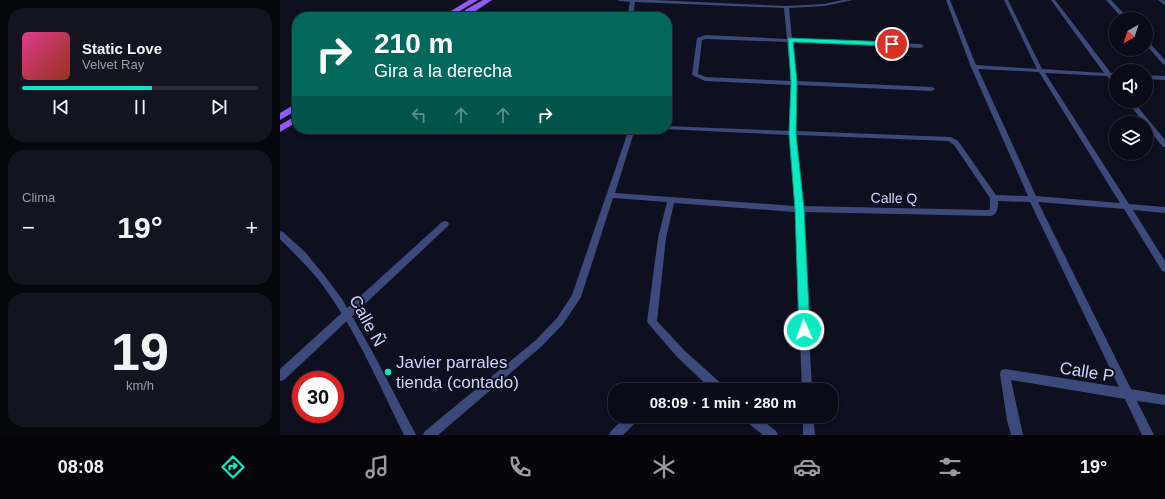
<!DOCTYPE html>
<html lang="es">
<head>
<meta charset="utf-8">
<style>
	:root { --surface:#0a0b17; --page:#131420; --text:#f1f3f6; --muted:#999ba1; --line:#2a2b36; --accent:#0ceac4 }
	body { margin:0; font-family:Helvetica,sans-serif; background:var(--page); color:var(--text); height:100vh; display:flex; flex-direction:column; font-size:15px; white-space:nowrap }
	* { box-sizing:border-box; margin:0 }
	p { font-size:13px; color:var(--muted) }
	.icon { flex:none; width:22px; height:22px; fill:none; stroke:currentColor; stroke-width:2; stroke-linecap:round; stroke-linejoin:round }
	.map { position:relative; flex:1; overflow:hidden }
	.side { display:flex; flex-direction:column; gap:8px; padding:8px; background:#06060d; width:280px }
	.side>* { flex:none }
	.guide { position:absolute; left:12px; top:12px; width:380px; height:122px; border-radius:16px; box-shadow:0 2px 6px #0003,0 0 0 1px var(--line); background:#00695c; color:#fff; overflow:hidden }
	.needle { width:26px; rotate:219deg }
	.tools { position:absolute; left:829px; top:12px; display:grid; gap:8px }
	.tools a { display:grid; place-items:center; width:44px; height:44px; border-radius:50%; background:var(--surface); box-shadow:0 2px 6px #0003,0 0 0 1px var(--line); font-size:20px }
	.speed { position:absolute; left:12px; top:371px; display:flex; gap:8px; font-size:20px; font-weight:700; text-align:center }
	.speed>* { display:grid; place-content:center; width:52px; height:52px; border-radius:50%; background:var(--surface); box-shadow:0 2px 6px #0003,0 0 0 1px var(--line); line-height:1 }
	.speed .limit { border:6px solid #d22; background:#fff; color:#111 }
	.pin { position:absolute; display:grid; place-items:center; width:34px; height:34px; color:#fff; margin:-17px; border:2px solid #fff; border-radius:50%; box-shadow:0 1px 4px #0007 }
	.me { position:absolute; width:44px; margin:-22px; rotate:358deg; stroke-linejoin:round; filter:drop-shadow(0 0 3px #0008) }
	.turn { display:flex; align-items:center; gap:14px; height:84px; padding:0 16px; font-size:18px }
	.turn .icon { width:52px; height:52px; stroke-width:2.5 }
	.turn b { display:block; font-size:28px; line-height:34px }
	.lanes { display:flex; align-items:center; height:38px; padding:0 16px; background:#0003; justify-content:center; gap:20px; direction:ltr }
	.lanes .off { opacity:.35 }
	.big { font-size:30px; font-weight:600; line-height:1.1 }
	.side .tile { flex:1; display:flex; flex-direction:column; justify-content:center; gap:6px; min-width:0; padding:0 14px; border-radius:16px; background:var(--page) }
	.side .dial { align-items:center; gap:0 }
	.dial b { font-size:52px; line-height:1 }
	.song { display:flex; align-items:center; gap:12px }
	.cover { width:48px; height:48px; border-radius:6px; background:linear-gradient(135deg,hsl(330 70% 55%),hsl(10 70% 35%)) }
	.played { height:4px; border-radius:2px; background:linear-gradient(90deg,var(--accent) 55%,var(--line) 55%) }
	.keys { display:flex; justify-content:space-around; direction:ltr }
	.heat { display:flex; justify-content:space-between; align-items:center; font-size:22px; direction:ltr }
	.trip { position:absolute; left:328px; top:383px; width:230px; height:40px; border-radius:16px; background:var(--surface); box-shadow:0 2px 6px #0003,0 0 0 1px var(--line); font-weight:600; line-height:40px; text-align:center }
	.tabs { display:flex; height:64px; justify-content:space-around; align-items:center; background:#040409; color:var(--muted) }
	.tabs .icon { width:28px; height:28px }
	.tabs .active { color:var(--accent) }
	.tabs b { font-size:18px; color:var(--text) }
	main { display:flex; flex:1; min-height:0 }
	.map>svg:first-child { display:block }
	.lines { fill:none; stroke-linecap:round; stroke-linejoin:round }
	.minor { fill:#3b4a7b; fill-rule:evenodd }
	.tertiary { fill:#3b4a7b; fill-rule:evenodd }
	.primary { fill:#925bf6; fill-rule:evenodd }
	.route { fill:#0ceac4; stroke:#08987f }
	.poi-dot { fill:#0ceac4; stroke:#0e0f1f; stroke-width:1.5 }
	.labels { text-anchor:middle; dominant-baseline:central; stroke-width:4; stroke-linejoin:round; paint-order:stroke }
	.street-label { font-size:14px; fill:#ced5fc; stroke:#0e0f1f }
	.near-street-label { font-size:17px; fill:#ced5fc; stroke:#0e0f1f }
	.near-poi-label { font-size:17px; fill:#ced5fc; stroke:#0e0f1f; text-anchor:start }
</style>
</head>
<body>
<main>
<section class="side">
<div class="tile">
<div class="song"><i class="cover"></i><div><b>Static Love</b><p>Velvet Ray</p></div></div>
<div class="played"></div>
<div class="keys"><svg class="icon" aria-label="previous" viewBox="0 0 24 24"><path d="M18 5L8 12l10 7zM5 5v14"/></svg><svg class="icon" aria-label="pause" viewBox="0 0 24 24"><path d="M8 5v14M16 5v14"/></svg><svg class="icon" aria-label="next" viewBox="0 0 24 24"><path d="M6 5l10 7-10 7zM19 5v14"/></svg></div>
</div>
<div class="tile"><p>Clima</p>
<div class="heat"><a>−</a><b class="big">19°</b><a>+</a></div>
</div>
<div class="tile dial"><b>19</b><p>km/h</p></div>
</section>
<div class="map">
<svg width="885" height="435" viewBox="0 0 885 435">
	<rect width="100%" height="100%" fill="#0e0f1f"/>
	<g class="lines">
		<g class="minor">
			<path d="M 338,0 L 374,0 L 506,6 L 544,4 L 563,0 L 573,0 L 544,6 L 509,8 L 512,39 L 641,44 L 644,46 L 641,48 L 512,42 L 517,81 L 652,87 L 655,89 L 652,91 L 517,85 L 516,131 L 671,137 L 678,141 L 716,195 L 748,196 L 691,67 L 666,0 L 670,0 L 696,65 L 757,69 L 724,0 L 728,0 L 762,69 L 824,73 L 771,0 L 775,0 L 831,73 L 836,73 L 836,77 L 834,77 L 836,80 L 836,86 L 834,85 L 827,76 L 765,73 L 849,204 L 885,207 L 885,213 L 853,210 L 885,261 L 885,272 L 882,271 L 844,209 L 758,202 L 851,389 L 885,395 L 885,405 L 857,401 L 874,435 L 862,435 L 845,399 L 731,380 L 743,435 L 731,435 L 727,420 L 720,374 L 721,370 L 725,369 L 839,387 L 750,202 L 718,201 C 718,207 718,214 711,216 L 523,212 L 532,390 L 522,390 L 515,212 L 394,203 L 386,238 L 377,321 L 405,351 L 444,386 L 445,390 L 432,390 L 397,357 L 367,322 L 378,238 L 387,202 L 333,198 L 301,297 L 283,324 L 262,346 L 158,435 L 143,435 L 145,431 L 256,340 L 277,318 L 292,295 L 349,129 L 355,129 L 335,193 L 515,206 L 510,135 L 384,129 L 387,129 L 387,126 L 510,131 L 511,85 L 425,81 L 412,75 L 417,38 L 426,35 L 507,39 L 504,8 L 355,2 L 353,17 L 347,17 L 350,2 L 340,1 ZM 426,39 L 507,42 L 511,81 L 426,77 L 418,74 L 422,40 ZM 698,69 L 759,72 L 840,203 L 756,196 ZM 516,135 L 668,141 L 674,145 L 710,198 L 710,208 L 709,210 L 523,206 Z"/>
			<path d="M 826,0 L 831,0 L 849,19 L 843,19 Z"/>
			<path d="M 878,0 L 883,0 L 885,2 L 885,5 Z"/>
			<path d="M 866,40 L 868,41 L 885,60 L 885,65 L 883,64 L 866,45 Z"/>
			<path d="M 866,75 L 885,76 L 885,80 L 866,79 Z"/>
			<path d="M 847,101 L 853,101 L 885,140 L 885,147 L 883,147 L 866,126 L 866,123 L 864,123 Z"/>
			<path d="M 165,221 L 168,222 L 169,224 L 168,226 L 4,380 L 0,381 L 0,369 L 162,222 Z"/>
			<path d="M 346,416 L 359,416 L 358,420 L 343,435 L 329,435 L 331,431 Z"/>
			<path d="M 463,416 L 477,416 L 496,431 L 498,435 L 483,435 L 464,420 Z"/>
			<path d="M 523,416 L 533,416 L 535,435 L 523,435 Z"/>
		</g>
		<path class="tertiary" d="M 0,231 L 3,232 L 25,252 L 44,275 L 62,299 L 92,351 L 136,435 L 124,435 C 98,382 74,326 38,279 C 26,265 13,252 0,239 Z"/>
		<g class="primary">
			<path d="M 189,0 L 198,0 L 170,17 L 161,17 Z"/>
			<path d="M 203,0 L 212,0 L 191,14 L 185,14 L 185,10 Z"/>
			<path d="M 17,103 L 17,110 L 0,120 L 0,113 Z"/>
			<path d="M 17,115 L 17,122 L 0,132 L 0,125 Z"/>
		</g>
	</g>
	<path class="route" d="M 508,38 L 612,42 L 615,44 L 612,46 L 513,42 L 517,82 L 516,134 L 524,209 L 530,330 L 528,333 L 524,335 L 521,333 L 519,330 L 515,209 L 509,134 L 511,82 Z"/>
	<circle class="poi-dot" cx="108" cy="372" r="4"/>
	<g class="labels">
		<g class="street-label">
			<text transform="translate(614 198) rotate(1)">Calle Q</text>
		</g>
		<g class="near-street-label">
			<text transform="translate(87 321) rotate(61)">Calle Ñ</text>
			<text transform="translate(807 372) rotate(9)">Calle P</text>
		</g>
		<g class="near-poi-label">
			<text x="116" y="362">Javier parrales<tspan x="116" dy="20">tienda (contado)</tspan></text>
		</g>
	</g>
</svg>
<div class="tools">
<a><svg class="needle" viewBox="-14 -14 28 28"><path d="M0-13l5 13h-10z" fill="#e53935"/><path d="M0 13l5-13h-10z" fill="#999ba1"/></svg></a>
<a><svg class="icon" aria-label="sound" viewBox="0 0 24 24"><path d="M4 9h4l5-4v14l-5-4H4zM17 9q2 3 0 6"/></svg></a>
<a><svg class="icon" aria-label="layers" viewBox="0 0 24 24"><path d="M12 4l9 5-9 5-9-5zM3 14l9 5 9-5"/></svg></a>
</div>
<div class="speed"><div class="limit">30</div></div>
<div class="pin" style="left:612px;top:44px;background:#d93025"><svg class="icon" aria-label="arrive" viewBox="0 0 24 24"><path d="M6 21V4h12l-3 4 3 4H6"/></svg></div>
<svg class="me" style="left:524px;top:330px" viewBox="-20 -20 40 40"><circle r="17" fill="#0ceac4" stroke="#fff" stroke-width="3"/><path d="M0-11L8 9 0 5-8 9z" fill="#fff"/></svg>
<div class="trip">08:09 · 1 min · 280 m</div>
<div class="guide">
<div class="turn"><svg class="icon" aria-label="right" viewBox="0 0 24 24"><path d="M7 20v-9h11M14 6l5 5-5 5"/></svg><div><b>210 m</b>Gira a la derecha</div></div>
<div class="lanes"><svg class="icon off" aria-label="left" viewBox="0 0 24 24"><path d="M17 20v-9H6M10 6l-5 5 5 5"/></svg><svg class="icon off" aria-label="ahead" viewBox="0 0 24 24"><path d="M12 20V5M6 11l6-6 6 6"/></svg><svg class="icon off" aria-label="ahead" viewBox="0 0 24 24"><path d="M12 20V5M6 11l6-6 6 6"/></svg><svg class="icon" aria-label="right" viewBox="0 0 24 24"><path d="M7 20v-9h11M14 6l5 5-5 5"/></svg></div>
</div>
</div>
</main>
<nav class="tabs">
<b>08:08</b>
<svg class="icon active" aria-label="directions" viewBox="0 0 24 24"><path d="M12 3l9 9-9 9-9-9zM9 14v-3h6M13 9l2 2-2 2"/></svg>
<svg class="icon" aria-label="music" viewBox="0 0 24 24"><path d="M9 18V5l10-2v13"/><circle cx="6" cy="18" r="3"/><circle cx="16" cy="16" r="3"/></svg>
<svg class="icon" aria-label="phone" viewBox="0 0 24 24"><path d="M5 4h4l2 5-3 2q2 4 5 5l2-3 5 2v4C11 20 4 13 5 4z"/></svg>
<svg class="icon" aria-label="climate" viewBox="0 0 24 24"><path d="M12 3v18M4 7l16 10M4 17L20 7"/></svg>
<svg class="icon" aria-label="car" viewBox="0 0 24 24"><path d="M5 17H2v-5l4-1 3-4h7l3 4 3 1v5h-3M9 17h6M6 11h13"/><circle cx="7" cy="17" r="2"/><circle cx="17" cy="17" r="2"/></svg>
<svg class="icon" aria-label="filters" viewBox="0 0 24 24"><path d="M4 7h16M4 17h16"/><circle cx="9" cy="7" r="2"/><circle cx="15" cy="17" r="2"/></svg>
<b>19°</b>
</nav>
</body>
</html>
